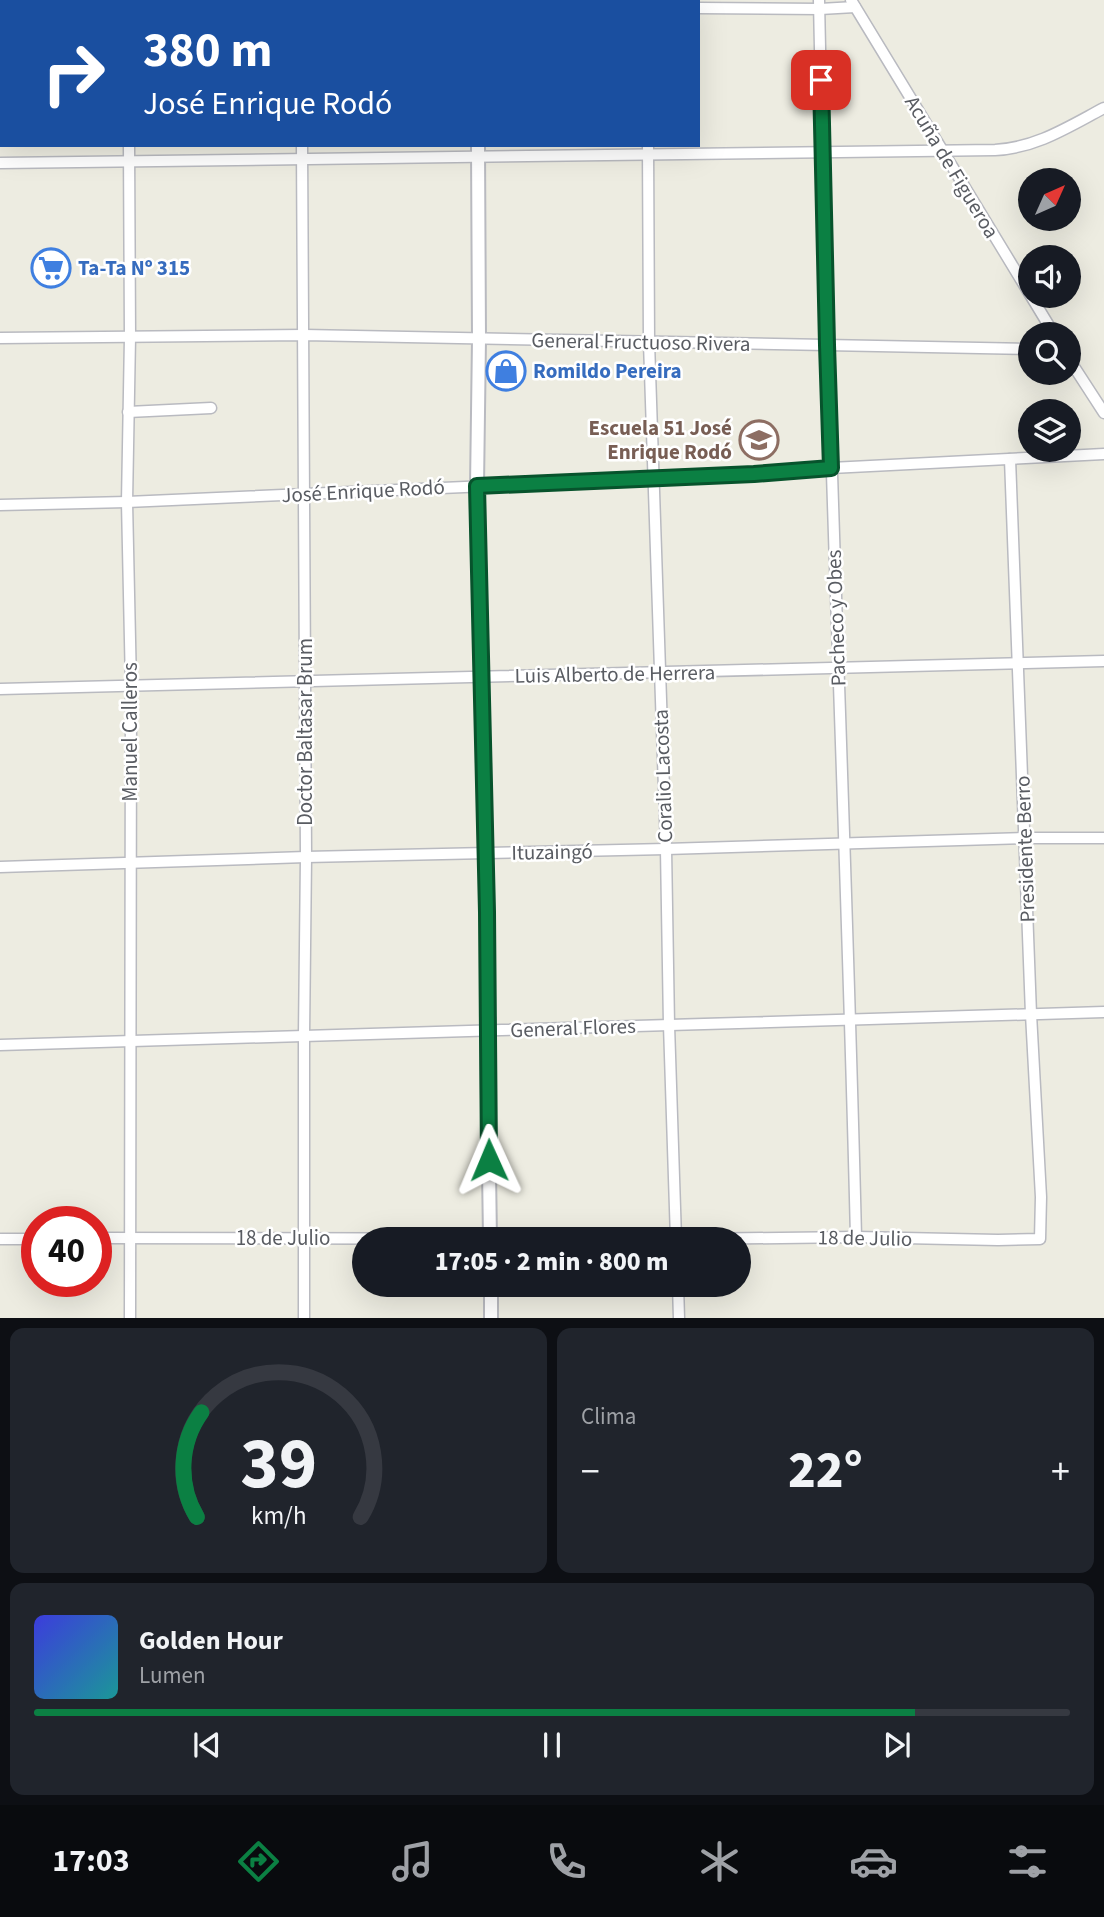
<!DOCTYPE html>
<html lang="es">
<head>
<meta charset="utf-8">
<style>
	:root { --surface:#171b24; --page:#20242c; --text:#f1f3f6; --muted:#9ea1a6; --line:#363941; --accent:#0b8043 }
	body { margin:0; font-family:"Source Sans 3",sans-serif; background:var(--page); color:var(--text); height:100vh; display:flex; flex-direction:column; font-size:26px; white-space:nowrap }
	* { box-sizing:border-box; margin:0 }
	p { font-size:23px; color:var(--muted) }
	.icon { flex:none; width:38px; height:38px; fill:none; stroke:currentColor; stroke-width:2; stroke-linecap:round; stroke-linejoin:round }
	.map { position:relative; height:1318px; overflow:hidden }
	.sheet { display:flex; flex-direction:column; gap:10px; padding:10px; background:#0d0f14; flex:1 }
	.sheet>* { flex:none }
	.guide { position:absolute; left:0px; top:0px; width:700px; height:147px; box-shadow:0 7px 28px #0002; background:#1a4fa0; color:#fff; overflow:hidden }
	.needle { width:46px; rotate:45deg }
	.fabs { position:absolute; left:1018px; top:168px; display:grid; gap:14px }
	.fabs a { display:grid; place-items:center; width:63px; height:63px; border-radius:50%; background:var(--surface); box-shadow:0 7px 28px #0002; font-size:35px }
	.speed { position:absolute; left:21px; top:1206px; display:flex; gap:14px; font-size:35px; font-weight:700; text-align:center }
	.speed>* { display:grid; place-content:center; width:91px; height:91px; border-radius:50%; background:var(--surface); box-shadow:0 7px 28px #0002; line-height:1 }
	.speed .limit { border:10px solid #d22; background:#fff; color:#111 }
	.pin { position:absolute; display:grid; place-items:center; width:60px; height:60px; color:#fff; margin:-30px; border-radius:14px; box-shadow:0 4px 10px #0006 }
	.me { position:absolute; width:77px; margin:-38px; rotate:359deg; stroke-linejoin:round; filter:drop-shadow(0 0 5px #0008) }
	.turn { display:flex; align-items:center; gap:24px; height:147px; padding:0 28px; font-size:32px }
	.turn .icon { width:91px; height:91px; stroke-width:2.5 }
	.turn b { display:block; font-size:49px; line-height:60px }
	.big { font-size:52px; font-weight:800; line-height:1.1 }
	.sheet .card { flex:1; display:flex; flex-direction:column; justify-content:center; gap:10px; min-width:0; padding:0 24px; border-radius:14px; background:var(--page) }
	.sheet .dial { align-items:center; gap:0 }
	.dial svg { height:182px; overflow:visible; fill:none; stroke:var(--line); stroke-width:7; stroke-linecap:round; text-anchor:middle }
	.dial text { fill:var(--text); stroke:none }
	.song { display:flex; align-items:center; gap:21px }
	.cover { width:84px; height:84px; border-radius:10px; background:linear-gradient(135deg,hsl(240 70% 55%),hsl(180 70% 35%)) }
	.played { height:7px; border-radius:4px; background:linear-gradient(90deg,var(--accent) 85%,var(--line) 85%) }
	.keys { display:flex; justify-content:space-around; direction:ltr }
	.heat { display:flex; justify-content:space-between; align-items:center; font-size:38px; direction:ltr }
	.sheet .tiles { flex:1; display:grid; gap:10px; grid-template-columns:1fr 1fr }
	.card:last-child { grid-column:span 2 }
	.trip { position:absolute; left:352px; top:1227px; width:399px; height:70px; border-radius:35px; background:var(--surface); box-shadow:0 7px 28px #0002; font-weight:800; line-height:70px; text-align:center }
	.tabs { display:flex; height:112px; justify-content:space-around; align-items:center; background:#090b0e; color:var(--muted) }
	.tabs .icon { width:49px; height:49px }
	.tabs .selected { color:var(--accent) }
	.tabs b { font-size:32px; color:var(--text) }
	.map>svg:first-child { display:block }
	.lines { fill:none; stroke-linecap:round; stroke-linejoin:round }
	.minor-casing { stroke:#b9bac0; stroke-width:13 }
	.tertiary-casing { stroke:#b9bac0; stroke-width:16 }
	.minor { stroke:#fff; stroke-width:10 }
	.tertiary { stroke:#fff; stroke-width:12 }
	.route-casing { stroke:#07532c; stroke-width:18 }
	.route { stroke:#0b8043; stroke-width:12 }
	.labels { text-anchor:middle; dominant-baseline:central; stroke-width:5; stroke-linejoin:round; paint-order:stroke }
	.street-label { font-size:21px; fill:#595c62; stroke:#fff }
	.shop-label { font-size:21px; font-weight:bold; fill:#366cbe; stroke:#fff; text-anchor:start }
	.education-label { font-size:21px; font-weight:bold; fill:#785e54; stroke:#fff; text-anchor:end }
</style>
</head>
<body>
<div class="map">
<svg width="1104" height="1319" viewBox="0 0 1104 1319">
	<rect width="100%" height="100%" fill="#edece1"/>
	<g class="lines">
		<g class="minor-casing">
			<g id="minor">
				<path d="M 128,0 L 128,2"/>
				<path d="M 342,0 L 419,2"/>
				<path d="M 646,0 L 646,2"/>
				<path d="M 819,0 C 827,412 846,824 856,1237"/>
				<path d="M 851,0 L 1054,334"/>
				<path d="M 303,2 L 303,0"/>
				<path d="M 698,8 L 820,9 L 855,7"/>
				<path d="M 129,145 L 130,337 L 127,502 L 131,686 L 130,1319"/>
				<path d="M 302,145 L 306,857 L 304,1035 L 304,1319"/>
				<path d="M 648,145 L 649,342 L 666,849 L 669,1025 L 676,1239"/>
				<path d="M 0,163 L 995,150 C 1036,148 1068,127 1104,108"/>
				<path d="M 0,338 L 304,335 L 1031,349"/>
				<path d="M 1069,359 L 1104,413"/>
				<path d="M 128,412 L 211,408"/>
				<path d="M 0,505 L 127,502 L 754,474 L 831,468 L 1104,454"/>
				<path d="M 0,689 L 1104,661"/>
				<path d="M 0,867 L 306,857 L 666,849 L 1024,838 L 1104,838"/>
				<path d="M 0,1045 L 1104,1012"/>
				<path d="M 96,1238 L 637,1239"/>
				<path d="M 0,1239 L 37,1239"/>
				<path d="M 689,1239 L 856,1237 L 998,1240 L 1040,1239 L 1041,1197 L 1031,1014 L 1010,459"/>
				<path d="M 678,1284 L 679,1319"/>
			</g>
		</g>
		<g class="tertiary-casing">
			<g id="tertiary">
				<path d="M 479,0 L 479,2"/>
				<path d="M 478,145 L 479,339 L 477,486 L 487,912 L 487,1031 L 490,1239"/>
				<path d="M 491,1284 L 491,1319"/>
			</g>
		</g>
		<use href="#minor" class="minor"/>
		<use href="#tertiary" class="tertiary"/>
	</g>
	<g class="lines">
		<g class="route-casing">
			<path id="route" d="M 489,1160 L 487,912 L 477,486 L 754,474 L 831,468 L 827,345 L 821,80"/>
		</g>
		<use href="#route" class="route"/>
	</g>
	<defs>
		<g id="supermarket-ring" transform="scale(2.0125)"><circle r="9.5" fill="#fff" stroke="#3f7fe0" stroke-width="1.5"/><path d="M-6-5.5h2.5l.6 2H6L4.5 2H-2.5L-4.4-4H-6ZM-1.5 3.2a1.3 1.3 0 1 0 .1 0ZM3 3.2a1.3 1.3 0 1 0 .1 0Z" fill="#3f7fe0"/></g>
		<g id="shop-ring" transform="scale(2.0125)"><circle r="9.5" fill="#fff" stroke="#3f7fe0" stroke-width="1.5"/><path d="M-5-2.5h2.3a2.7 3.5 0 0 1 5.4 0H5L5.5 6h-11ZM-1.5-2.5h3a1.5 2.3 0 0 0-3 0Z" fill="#3f7fe0"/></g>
		<g id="school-ring" transform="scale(2.0125)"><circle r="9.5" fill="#fff" stroke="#8d6e63" stroke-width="1.5"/><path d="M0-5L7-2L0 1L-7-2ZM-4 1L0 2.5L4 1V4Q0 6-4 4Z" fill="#8d6e63"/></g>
	</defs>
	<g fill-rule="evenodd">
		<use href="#supermarket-ring" x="51" y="268"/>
		<use href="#shop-ring" x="506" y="371"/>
		<use href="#school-ring" x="759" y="440"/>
	</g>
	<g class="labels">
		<g class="street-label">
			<text transform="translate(952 167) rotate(59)">Acuña de Figueroa</text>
			<text transform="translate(641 342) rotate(1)">General Fructuoso Rivera</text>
			<text transform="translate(363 491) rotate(-3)">José Enrique Rodó</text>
			<text transform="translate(836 618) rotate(-92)">Pacheco y Obes</text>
			<text transform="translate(615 674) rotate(-1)">Luis Alberto de Herrera</text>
			<text transform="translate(130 732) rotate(-90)">Manuel Calleros</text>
			<text transform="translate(305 732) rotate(-90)">Doctor Baltasar Brum</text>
			<text transform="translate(663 776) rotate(-92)">Coralio Lacosta</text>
			<text transform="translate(1025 849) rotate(-92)">Presidente Berro</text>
			<text transform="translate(552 852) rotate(-1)">Ituzaingó</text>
			<text transform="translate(573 1028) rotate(-2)">General Flores</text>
			<text x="283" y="1238">18 de Julio</text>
			<text transform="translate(865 1238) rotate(1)">18 de Julio</text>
		</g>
		<g class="shop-label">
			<text x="78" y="268">Ta-Ta Nº 315</text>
			<text x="533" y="371">Romildo Pereira</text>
		</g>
		<g class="education-label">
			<text x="732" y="428">Escuela 51 José<tspan x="732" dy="24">Enrique Rodó</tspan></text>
		</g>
	</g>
</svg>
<div class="fabs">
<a><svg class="needle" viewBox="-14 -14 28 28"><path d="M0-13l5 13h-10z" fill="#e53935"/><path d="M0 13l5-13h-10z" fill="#9ea1a6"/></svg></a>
<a><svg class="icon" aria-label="sound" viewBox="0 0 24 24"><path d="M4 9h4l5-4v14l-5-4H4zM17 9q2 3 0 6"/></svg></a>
<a><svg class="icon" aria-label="search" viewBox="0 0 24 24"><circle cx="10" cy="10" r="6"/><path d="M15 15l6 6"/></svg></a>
<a><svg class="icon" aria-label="layers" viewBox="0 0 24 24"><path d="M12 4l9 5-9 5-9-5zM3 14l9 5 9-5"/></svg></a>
</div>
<div class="speed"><div class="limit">40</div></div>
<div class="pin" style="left:821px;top:80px;background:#d93025"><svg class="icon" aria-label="arrive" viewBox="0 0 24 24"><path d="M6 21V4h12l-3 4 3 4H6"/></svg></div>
<svg class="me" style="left:489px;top:1160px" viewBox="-20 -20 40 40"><path d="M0-17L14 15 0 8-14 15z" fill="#0b8043" stroke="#fff" stroke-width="4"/></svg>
<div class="trip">17:05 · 2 min · 800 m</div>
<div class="guide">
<div class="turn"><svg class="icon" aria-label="right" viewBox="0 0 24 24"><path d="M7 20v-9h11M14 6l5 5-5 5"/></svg><div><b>380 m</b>José Enrique Rodó</div></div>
</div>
</div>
<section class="sheet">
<div class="tiles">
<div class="card dial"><svg viewBox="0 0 100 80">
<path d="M14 69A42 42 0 1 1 86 69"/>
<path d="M14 69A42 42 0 0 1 16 23" stroke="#0b8043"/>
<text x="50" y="56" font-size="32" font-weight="700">39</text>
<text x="50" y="72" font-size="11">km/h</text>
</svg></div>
<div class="card"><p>Clima</p>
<div class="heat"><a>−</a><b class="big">22°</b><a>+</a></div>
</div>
<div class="card">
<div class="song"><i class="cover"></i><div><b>Golden Hour</b><p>Lumen</p></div></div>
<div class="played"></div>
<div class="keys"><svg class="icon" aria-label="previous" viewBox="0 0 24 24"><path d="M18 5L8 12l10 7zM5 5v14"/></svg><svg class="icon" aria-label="pause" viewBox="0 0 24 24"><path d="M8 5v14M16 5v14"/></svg><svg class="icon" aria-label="next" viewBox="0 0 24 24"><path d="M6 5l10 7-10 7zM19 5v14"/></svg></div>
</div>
</div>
</section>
<nav class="tabs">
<b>17:03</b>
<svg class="icon selected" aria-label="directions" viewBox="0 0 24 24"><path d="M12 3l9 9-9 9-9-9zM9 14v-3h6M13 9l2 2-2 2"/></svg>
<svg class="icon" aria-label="music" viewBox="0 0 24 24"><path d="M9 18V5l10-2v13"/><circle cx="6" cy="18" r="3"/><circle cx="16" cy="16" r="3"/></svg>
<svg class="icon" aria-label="phone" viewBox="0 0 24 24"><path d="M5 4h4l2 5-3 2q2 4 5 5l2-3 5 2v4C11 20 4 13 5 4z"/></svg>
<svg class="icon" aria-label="climate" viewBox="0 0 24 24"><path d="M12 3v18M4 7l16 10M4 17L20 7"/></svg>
<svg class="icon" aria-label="car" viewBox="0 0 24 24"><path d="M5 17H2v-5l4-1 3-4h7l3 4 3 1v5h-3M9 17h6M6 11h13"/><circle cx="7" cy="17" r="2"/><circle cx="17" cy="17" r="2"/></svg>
<svg class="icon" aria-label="filters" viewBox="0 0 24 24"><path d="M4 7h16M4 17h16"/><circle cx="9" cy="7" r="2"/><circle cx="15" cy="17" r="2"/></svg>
</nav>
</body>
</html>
